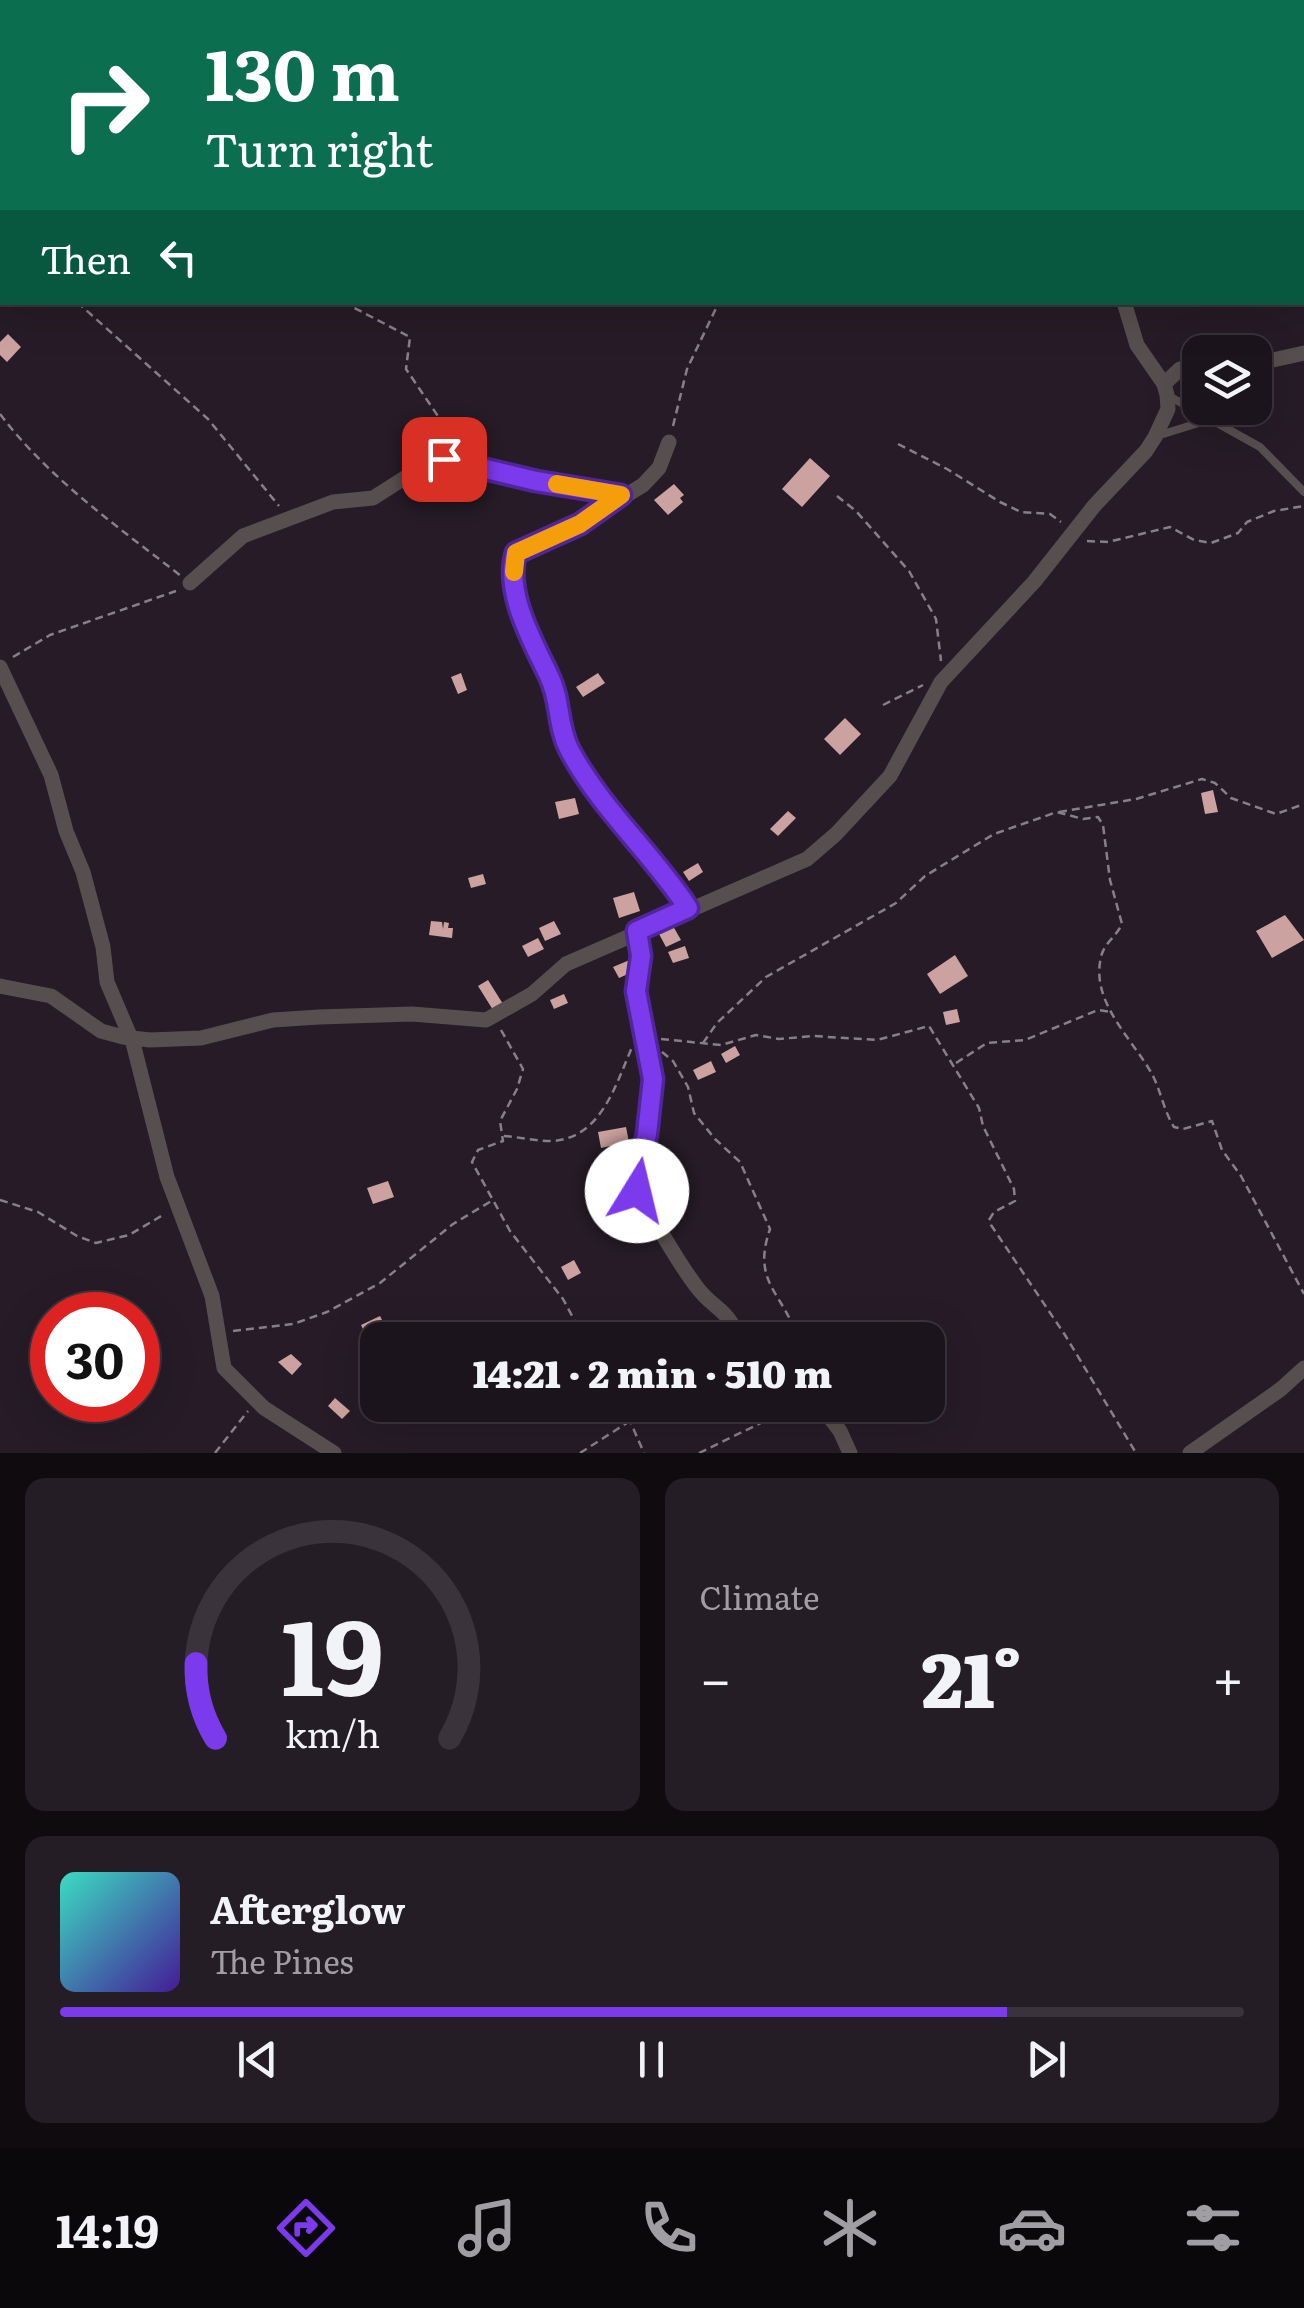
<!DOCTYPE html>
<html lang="en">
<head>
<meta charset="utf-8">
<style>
	:root { --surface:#1c141c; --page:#251d25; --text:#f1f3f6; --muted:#a09ea3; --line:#3a333b; --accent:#7c3aed }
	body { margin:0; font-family:Literata,serif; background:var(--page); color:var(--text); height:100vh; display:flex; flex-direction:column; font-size:38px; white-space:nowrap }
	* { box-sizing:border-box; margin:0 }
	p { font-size:32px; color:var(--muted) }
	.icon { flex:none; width:55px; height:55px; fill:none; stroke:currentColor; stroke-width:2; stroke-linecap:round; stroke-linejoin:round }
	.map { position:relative; height:1453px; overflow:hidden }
	.side { display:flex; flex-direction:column; gap:25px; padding:25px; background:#0f0b0f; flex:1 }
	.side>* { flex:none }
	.hud { position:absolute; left:0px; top:0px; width:1305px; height:305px; box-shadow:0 10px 40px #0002,0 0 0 2px var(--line); background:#0b6e4f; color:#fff; overflow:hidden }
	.tools { position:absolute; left:1182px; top:335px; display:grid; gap:20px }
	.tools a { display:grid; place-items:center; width:90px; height:90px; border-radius:20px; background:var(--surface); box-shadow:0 10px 40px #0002,0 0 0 2px var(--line); font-size:50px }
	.speed { position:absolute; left:30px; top:1292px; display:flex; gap:20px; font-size:50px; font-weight:700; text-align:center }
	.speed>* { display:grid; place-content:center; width:130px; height:130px; border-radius:50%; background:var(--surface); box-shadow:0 10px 40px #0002,0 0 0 2px var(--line); line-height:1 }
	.speed .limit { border:15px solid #d22; background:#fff; color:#111 }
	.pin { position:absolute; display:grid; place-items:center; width:85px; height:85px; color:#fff; margin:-42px; border-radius:20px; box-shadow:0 5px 15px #0006 }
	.me { position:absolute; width:110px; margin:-55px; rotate:9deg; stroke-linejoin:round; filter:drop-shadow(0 0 8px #0008) }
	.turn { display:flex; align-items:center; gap:35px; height:210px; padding:0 40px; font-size:45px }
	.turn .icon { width:130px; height:130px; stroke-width:2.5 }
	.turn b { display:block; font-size:70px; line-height:85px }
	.then { display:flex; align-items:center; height:95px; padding:0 40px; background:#0003; gap:20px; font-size:38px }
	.big { font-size:75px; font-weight:800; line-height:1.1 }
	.side .tile { flex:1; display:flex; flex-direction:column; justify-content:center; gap:15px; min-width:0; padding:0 35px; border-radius:20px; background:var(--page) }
	.side .dial { align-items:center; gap:0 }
	.dial svg { height:260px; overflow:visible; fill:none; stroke:var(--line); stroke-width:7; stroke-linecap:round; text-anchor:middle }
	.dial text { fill:var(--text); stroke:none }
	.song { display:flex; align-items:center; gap:30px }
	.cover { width:120px; height:120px; border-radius:15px; background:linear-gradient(135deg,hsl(170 70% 55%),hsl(260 70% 35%)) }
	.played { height:10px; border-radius:5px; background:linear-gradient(90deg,var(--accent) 80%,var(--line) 80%) }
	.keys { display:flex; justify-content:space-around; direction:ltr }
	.heat { display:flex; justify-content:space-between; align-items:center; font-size:55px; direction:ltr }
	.side .tiles { flex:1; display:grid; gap:25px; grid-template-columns:1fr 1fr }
	.tile:last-child { grid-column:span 2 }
	.trip { position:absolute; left:360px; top:1322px; width:585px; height:100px; border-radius:20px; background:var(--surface); box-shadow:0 10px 40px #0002,0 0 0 2px var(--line); font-weight:800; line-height:100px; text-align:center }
	.dock { display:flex; height:160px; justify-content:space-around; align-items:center; background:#0b080b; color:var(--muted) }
	.dock .icon { width:70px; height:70px }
	.dock .current { color:var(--accent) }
	.dock b { font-size:45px; color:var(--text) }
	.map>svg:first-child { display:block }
	.building { fill:#cba29f }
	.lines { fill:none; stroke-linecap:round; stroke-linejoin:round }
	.path { stroke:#887f88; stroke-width:2.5; stroke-dasharray:8 5; stroke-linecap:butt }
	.lane { stroke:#574f4f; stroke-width:8 }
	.street { stroke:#574f4f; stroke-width:15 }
	.route-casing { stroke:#51269a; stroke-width:25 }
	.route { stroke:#7c3aed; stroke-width:18 }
	.slow { stroke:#f59e0b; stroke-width:18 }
</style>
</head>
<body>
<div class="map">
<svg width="1304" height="1453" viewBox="0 0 1304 1453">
	<rect width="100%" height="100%" fill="#261b26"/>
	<g class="building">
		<path d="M 8,334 L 21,347 L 7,362 L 0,355 L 0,342 Z"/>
		<path d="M 810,458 L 830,476 L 802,507 L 782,489 Z"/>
		<path d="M 430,468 L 445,477 L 438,489 L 423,480 Z"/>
		<path d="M 674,484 L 684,495 L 680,498 L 683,502 L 668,515 L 654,500 Z"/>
		<path d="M 461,673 L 467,690 L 458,694 L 451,677 Z"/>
		<path d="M 598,673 L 605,683 L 583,697 L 576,687 Z"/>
		<path d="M 845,718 L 861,734 L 840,755 L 824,739 Z"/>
		<path d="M 1213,790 L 1218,812 L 1205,814 L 1201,793 Z"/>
		<path d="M 575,798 L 579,814 L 559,819 L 555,802 Z"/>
		<path d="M 788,811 L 796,818 L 778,836 L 770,829 Z"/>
		<path d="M 698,863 L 703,872 L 689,881 L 683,872 Z"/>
		<path d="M 483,874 L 486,884 L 471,888 L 468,878 Z"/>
		<path d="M 634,892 L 640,911 L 619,918 L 613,898 Z"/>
		<path d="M 1285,915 L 1304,940 L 1272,958 L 1256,931 Z"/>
		<path d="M 431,921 L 442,922 L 443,929 L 444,922 L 449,923 L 448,928 L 453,928 L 452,938 L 429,935 Z"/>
		<path d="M 554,921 L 561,934 L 545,941 L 539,928 Z"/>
		<path d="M 673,926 L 681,940 L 666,947 L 659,934 Z"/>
		<path d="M 538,938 L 544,949 L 528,957 L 522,946 Z"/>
		<path d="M 685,946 L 689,958 L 673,963 L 668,952 Z"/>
		<path d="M 955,955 L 968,976 L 940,994 L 927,974 Z"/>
		<path d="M 632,959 L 637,970 L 619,978 L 613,967 Z"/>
		<path d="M 488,980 L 503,1004 L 493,1010 L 478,986 Z"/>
		<path d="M 564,994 L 568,1003 L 554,1009 L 550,1000 Z"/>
		<path d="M 957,1009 L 960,1022 L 946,1025 L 943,1012 Z"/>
		<path d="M 735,1046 L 740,1055 L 726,1063 L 721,1054 Z"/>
		<path d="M 711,1061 L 716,1072 L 698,1080 L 693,1070 Z"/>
		<path d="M 626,1127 L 629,1142 L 601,1148 L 598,1132 Z"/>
		<path d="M 388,1181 L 394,1197 L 373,1204 L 367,1188 Z"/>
		<path d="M 574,1260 L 581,1273 L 568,1280 L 561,1267 Z"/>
		<path d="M 380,1316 L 387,1330 L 368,1339 L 361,1325 Z"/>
		<path d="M 291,1354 L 302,1364 L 292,1375 L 278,1362 Z"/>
		<path d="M 335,1398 L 350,1411 L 342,1419 L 328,1406 Z"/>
	</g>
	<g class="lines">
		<g class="path">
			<path d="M 1302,49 L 1304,48"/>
			<path d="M 0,82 L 2,83"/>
			<path d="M 0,153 L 2,158"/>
			<path d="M 77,302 L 208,419 L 279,506"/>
			<path d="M 343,302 L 410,337 L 406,369 L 442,422 L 440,442"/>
			<path d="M 0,414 C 49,479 117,526 181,576"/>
			<path d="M 673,426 L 687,369 L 719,302"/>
			<path d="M 898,444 L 947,469 L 1000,502 L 1021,512 L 1050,514 L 1061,522"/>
			<path d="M 837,496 L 856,511 L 909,571 L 936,619 L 941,661"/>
			<path d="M 1087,541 L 1108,542 L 1170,527 L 1194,540 L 1211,543 L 1238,533 L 1247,522 L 1274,511 L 1304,506"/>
			<path d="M 13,657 L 50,635 L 176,591"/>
			<path d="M 883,705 L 923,685"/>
			<path d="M 1059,812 L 1136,799 L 1202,779 L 1215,783 L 1231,798 L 1276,814 L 1304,804"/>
			<path d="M 501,1030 L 523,1069 L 517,1089 L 500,1121 L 503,1141 L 478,1150 L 472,1162 L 510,1231 L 563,1299 L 585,1340"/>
			<path d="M 661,1039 L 721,1045 L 756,1035 L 779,1039 L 813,1036 L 877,1040 L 929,1026 L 979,1108 L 983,1126 L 1014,1189 L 1015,1201 L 994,1212 L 989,1220 L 991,1225 L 1065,1335 L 1136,1453"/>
			<path d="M 703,1043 L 717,1023 L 766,977 L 896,903 L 925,876 L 994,834 L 1057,812 L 1083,819 L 1098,817 L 1103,825 L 1110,880 L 1122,924 C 1116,937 1104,943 1101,957 C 1090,1003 1134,1040 1153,1076 C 1161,1092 1164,1111 1174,1127 L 1183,1129 L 1212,1121 L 1222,1150 L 1241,1176 L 1304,1294"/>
			<path d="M 662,1052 L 673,1061 L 688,1087 L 694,1113 L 715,1139 L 740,1162 L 770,1229 C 751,1284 784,1292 798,1340"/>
			<path d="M 956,1063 L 987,1043 L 1025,1040 L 1098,1010 L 1111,1012"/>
			<path d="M 504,1136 C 519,1137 535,1141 551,1141 C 602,1139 616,1083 633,1045"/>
			<path d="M 0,1200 L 38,1212 L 77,1236 L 96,1243 L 129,1235 L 163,1215"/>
			<path d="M 233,1331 L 293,1324 L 327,1312 L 380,1283 L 453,1224 L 493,1200"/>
			<path d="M 623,1405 L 644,1453"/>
			<path d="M 215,1453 L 248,1411"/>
			<path d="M 580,1453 L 630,1421"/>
			<path d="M 699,1453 L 798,1405"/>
		</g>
		<g class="lane">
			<path d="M 1167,395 L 1260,447 L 1304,492"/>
			<path d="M 1160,435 L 1208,420"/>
		</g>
		<g class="street">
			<path d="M 959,0 L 961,2"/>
			<path d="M 206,2 L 207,0"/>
			<path d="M 0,268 L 2,266"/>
			<path d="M 1255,364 L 1304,353"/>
			<path d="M 1164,384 L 1180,369 L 1200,366"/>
			<path d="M 669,442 L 659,468 L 643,485 L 580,524 L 516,553 C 504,592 533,641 549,676 C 561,700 557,725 569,749 C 600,808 652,853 688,909"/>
			<path d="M 190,583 L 243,536 L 333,502 L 373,498 L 436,458 C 499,464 558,490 621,495"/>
			<path d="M 0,667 L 51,775 L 66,831 L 83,872 L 103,947 L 107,982 L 133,1043 L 167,1177 L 212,1296 L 224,1368 L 264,1408 L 334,1453"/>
			<path d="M 637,931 L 641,956 L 637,991 L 653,1079 L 647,1134 L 637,1176 L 637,1191 C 656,1222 674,1257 696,1286 C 713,1310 728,1307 739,1340"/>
			<path d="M 0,986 L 51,996 L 101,1031 L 123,1037 L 150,1040 L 201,1038 L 273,1020 L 319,1017 L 412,1014 L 486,1020 L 532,994 L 566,964 L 807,859 L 836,834 L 890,776 L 941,682 L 1034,582 L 1094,506 L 1146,451 L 1155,437 L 1168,409 L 1167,395 L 1164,384 L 1137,345 L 1124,302"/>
			<path d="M 820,1405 L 840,1431 L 850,1453"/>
			<path d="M 1190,1453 L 1281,1389 L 1304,1368"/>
		</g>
	</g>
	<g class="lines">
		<g class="route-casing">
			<path id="route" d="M 444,459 L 536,481 L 621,495 L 580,524 L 516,553 C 504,592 533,642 549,676 C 561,700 557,725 569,749 C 600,808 652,853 688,908 L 637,931 L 641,956 L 636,991 L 653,1079 L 647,1134 L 637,1176 L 637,1191"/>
		</g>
		<use href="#route" class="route"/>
		<path class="slow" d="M 514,572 L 516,553 L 580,524 L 621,495 L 557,484"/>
	</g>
</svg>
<div class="tools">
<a><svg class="icon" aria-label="layers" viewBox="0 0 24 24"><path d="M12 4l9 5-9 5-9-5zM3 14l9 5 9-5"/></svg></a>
</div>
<div class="speed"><div class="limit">30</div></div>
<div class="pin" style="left:444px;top:459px;background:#d93025"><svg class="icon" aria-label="arrive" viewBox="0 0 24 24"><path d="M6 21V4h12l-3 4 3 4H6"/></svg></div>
<svg class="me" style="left:637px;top:1191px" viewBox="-20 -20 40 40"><circle r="19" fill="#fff"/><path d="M0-13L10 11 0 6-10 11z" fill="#7c3aed"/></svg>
<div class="trip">14:21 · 2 min · 510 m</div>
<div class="hud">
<div class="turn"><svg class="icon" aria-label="right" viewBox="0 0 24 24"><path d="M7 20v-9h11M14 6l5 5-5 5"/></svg><div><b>130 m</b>Turn right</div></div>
<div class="then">Then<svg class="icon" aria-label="left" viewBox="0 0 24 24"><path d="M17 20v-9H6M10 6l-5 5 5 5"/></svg></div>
</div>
</div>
<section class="side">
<div class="tiles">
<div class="tile dial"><svg viewBox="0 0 100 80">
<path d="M14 69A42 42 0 1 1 86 69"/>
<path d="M14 69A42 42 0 0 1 8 46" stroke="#7c3aed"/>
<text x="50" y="56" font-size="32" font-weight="700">19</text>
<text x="50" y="72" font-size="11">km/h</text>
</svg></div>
<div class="tile"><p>Climate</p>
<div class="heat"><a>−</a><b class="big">21°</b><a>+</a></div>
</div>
<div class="tile">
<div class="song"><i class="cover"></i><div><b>Afterglow</b><p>The Pines</p></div></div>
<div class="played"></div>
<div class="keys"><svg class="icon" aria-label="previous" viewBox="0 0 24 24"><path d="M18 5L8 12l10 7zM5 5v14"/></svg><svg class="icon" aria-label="pause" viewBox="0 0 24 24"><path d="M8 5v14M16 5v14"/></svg><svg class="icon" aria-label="next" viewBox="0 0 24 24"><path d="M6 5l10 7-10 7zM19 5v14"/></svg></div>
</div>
</div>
</section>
<nav class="dock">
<b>14:19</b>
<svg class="icon current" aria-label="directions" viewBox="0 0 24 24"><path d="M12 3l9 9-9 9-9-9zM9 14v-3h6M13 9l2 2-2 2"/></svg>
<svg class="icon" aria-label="music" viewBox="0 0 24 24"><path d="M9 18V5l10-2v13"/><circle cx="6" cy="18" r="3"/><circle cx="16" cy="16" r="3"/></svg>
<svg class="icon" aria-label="phone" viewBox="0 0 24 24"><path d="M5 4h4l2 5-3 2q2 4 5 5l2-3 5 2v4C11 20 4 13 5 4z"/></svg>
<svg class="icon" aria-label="climate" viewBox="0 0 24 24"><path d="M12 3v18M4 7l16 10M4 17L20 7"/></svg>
<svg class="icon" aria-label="car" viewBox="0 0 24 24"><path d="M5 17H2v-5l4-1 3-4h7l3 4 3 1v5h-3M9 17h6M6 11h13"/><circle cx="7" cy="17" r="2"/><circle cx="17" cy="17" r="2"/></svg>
<svg class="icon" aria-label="filters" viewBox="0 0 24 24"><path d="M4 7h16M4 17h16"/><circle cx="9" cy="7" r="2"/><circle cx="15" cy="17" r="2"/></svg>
</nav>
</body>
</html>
